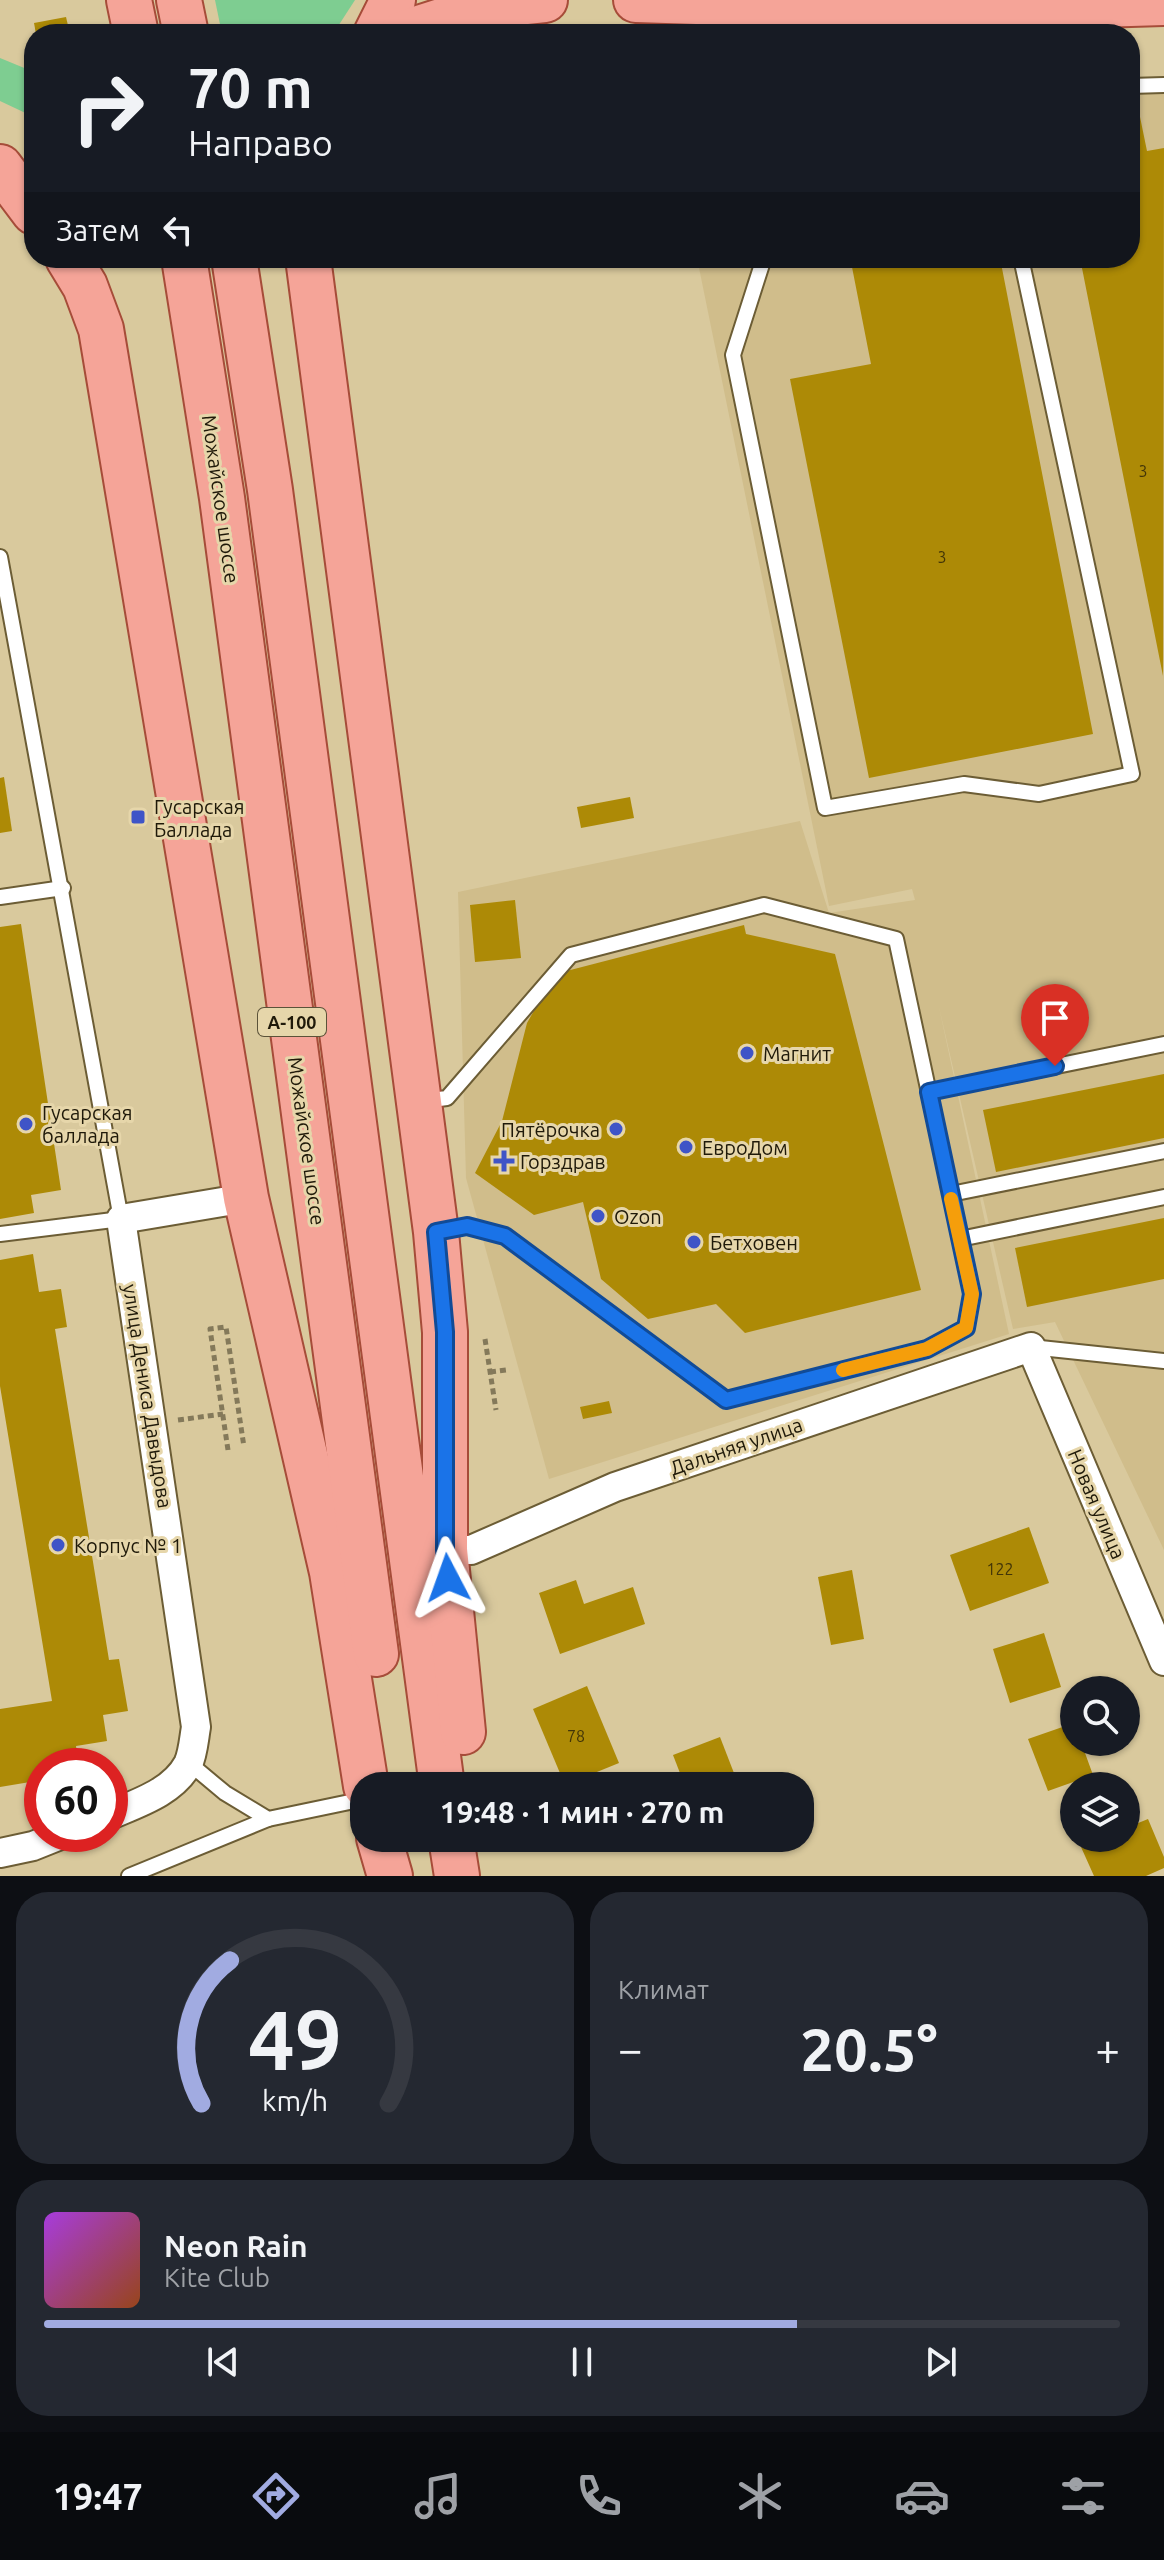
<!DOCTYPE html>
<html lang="ru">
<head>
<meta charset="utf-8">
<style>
	:root { --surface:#171b24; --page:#242831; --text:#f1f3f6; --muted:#9ea1a6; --line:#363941; --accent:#a1abe1 }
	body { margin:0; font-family:Ubuntu,sans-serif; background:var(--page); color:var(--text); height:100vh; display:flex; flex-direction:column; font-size:30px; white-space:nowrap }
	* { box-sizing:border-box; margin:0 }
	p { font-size:26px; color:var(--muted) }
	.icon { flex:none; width:44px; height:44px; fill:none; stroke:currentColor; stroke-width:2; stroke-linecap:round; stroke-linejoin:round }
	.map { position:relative; height:1876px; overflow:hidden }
	.drawer { display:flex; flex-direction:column; gap:16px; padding:16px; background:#0d0f14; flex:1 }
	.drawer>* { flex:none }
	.banner { position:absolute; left:24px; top:24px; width:1116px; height:244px; border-radius:32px; box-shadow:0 2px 6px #0004; background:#171b24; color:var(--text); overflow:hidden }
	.buttons { position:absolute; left:1060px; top:1676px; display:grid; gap:16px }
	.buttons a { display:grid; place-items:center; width:80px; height:80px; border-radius:50%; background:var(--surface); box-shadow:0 2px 6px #0004; font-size:40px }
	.speed { position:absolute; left:24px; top:1748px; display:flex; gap:16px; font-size:40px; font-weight:700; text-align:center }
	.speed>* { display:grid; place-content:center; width:104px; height:104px; border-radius:50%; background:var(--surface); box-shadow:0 2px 6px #0004; line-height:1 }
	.speed .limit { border:12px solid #d22; background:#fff; color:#111 }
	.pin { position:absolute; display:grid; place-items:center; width:68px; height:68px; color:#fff; margin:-82px -34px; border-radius:50% 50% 50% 0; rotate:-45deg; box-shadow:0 0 8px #0007 }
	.pin .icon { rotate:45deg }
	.me { position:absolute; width:88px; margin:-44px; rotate:356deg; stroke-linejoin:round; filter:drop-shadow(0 0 6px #0008) }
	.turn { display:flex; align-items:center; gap:28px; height:168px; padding:0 32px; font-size:36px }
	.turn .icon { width:104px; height:104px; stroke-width:2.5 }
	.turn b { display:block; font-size:56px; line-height:68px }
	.then { display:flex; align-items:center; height:76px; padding:0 32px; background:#0003; gap:16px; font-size:30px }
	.big { font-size:60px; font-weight:600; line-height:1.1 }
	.drawer .card { flex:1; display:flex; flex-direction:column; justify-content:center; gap:12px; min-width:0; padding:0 28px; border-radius:32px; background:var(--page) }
	.drawer .dial { align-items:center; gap:0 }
	.dial svg { height:208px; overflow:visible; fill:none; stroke:var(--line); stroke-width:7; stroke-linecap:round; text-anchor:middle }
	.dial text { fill:var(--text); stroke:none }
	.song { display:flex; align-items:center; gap:24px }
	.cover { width:96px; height:96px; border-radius:12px; background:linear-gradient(135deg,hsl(280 70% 55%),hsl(20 70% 35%)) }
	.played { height:8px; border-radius:4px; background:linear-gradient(90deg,var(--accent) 70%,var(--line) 70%) }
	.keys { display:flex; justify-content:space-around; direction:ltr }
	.heat { display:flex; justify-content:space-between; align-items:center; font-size:44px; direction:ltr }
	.drawer .tiles { flex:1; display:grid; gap:16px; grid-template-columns:1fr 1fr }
	.card:last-child { grid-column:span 2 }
	.trip { position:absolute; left:350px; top:1772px; width:464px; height:80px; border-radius:32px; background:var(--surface); box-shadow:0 2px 6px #0004; font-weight:600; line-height:80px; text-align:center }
	.tabs { display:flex; height:128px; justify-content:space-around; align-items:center; background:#090b0e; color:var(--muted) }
	.tabs .icon { width:56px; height:56px }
	.tabs .current { color:var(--accent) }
	.tabs b { font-size:36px; color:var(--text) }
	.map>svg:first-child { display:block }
	.built { fill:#d0bd8b }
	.green { fill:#7ecd91 }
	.building { fill:#ad8a06 }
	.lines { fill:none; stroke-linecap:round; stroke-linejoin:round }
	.lane-casing { stroke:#6c5d35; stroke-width:18 }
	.street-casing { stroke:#6c5d35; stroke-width:32 }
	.primary-casing { stroke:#a64c39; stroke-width:48 }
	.path { stroke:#84795a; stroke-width:5; stroke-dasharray:6 4; stroke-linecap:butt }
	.lane { stroke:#fff; stroke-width:14 }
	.street { stroke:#fff; stroke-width:28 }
	.primary { stroke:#f5a498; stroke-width:44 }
	.route-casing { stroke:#114b97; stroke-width:20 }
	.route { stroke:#1a73e8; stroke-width:14 }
	.slow { stroke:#f59e0b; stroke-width:14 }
	.poi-dot { fill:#3f54c7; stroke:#e6d6aa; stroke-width:3 }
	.labels { text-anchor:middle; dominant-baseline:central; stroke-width:6; stroke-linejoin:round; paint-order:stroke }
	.number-label { font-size:16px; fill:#423508 }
	.shield { fill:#e6d6aa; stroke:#5b5239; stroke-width:2 }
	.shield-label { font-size:18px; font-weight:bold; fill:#1f1909 }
	.street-label { font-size:20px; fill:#1f1909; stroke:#e6d6aa }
	.poi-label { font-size:20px; fill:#1f1909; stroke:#e6d6aa; text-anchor:start }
</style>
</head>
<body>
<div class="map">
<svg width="1164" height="1876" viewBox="0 0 1164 1876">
	<rect width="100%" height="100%" fill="#d9c99d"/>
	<path class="built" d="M 1145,93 L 1164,94 L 1164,1550 L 1055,1322 L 1013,1329 L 939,1007 L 1009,1334 L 549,1479 L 466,1178 L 458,892 L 800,821 L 829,913 L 915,900 L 912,889 L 829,906 L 697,258 L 1130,258 L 1130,96 Z"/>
	<g class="green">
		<path d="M 215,0 L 355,0 L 333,34 L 222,34 Z"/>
		<path d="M 0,58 L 34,72 L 34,117 L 0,101 Z"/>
	</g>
	<g class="building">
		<path d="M 66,17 L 70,34 L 36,34 L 34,23 Z"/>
		<path d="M 1139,112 L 1147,151 L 1164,148 L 1163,676 L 1080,258 L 1130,258 L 1130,114 Z"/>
		<path d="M 872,258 L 1000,258 L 1093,734 L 869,778 L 790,379 L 871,364 L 851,262 Z"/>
		<path d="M 4,777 L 12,831 L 0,833 L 0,778 Z"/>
		<path d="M 630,797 L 634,818 L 581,828 L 577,807 Z"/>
		<path d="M 515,900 L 521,958 L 475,962 L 470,905 Z"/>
		<path d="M 21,924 L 61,1190 L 31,1195 L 34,1213 L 0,1219 L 0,927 Z"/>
		<path d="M 744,925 L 746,934 L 835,954 L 921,1290 L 745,1333 L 716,1304 L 648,1319 L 601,1279 L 583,1202 L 534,1215 L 475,1173 L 502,1121 L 527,1023 L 555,974 Z"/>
		<path d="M 1164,1074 L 1164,1138 L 996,1172 L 983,1110 Z"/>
		<path d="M 1164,1218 L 1164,1279 L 1027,1307 L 1015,1248 Z"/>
		<path d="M 33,1254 L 39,1292 L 61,1289 L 67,1327 L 55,1329 L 109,1660 L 119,1659 L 128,1711 L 103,1715 L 107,1741 L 76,1746 L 79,1766 L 42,1766 L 42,1780 L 0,1787 L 0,1709 L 52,1701 L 0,1386 L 0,1260 Z"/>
		<path d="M 609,1401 L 612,1413 L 583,1419 L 580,1407 Z"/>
		<path d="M 1029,1527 L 1049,1583 L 970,1611 L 950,1555 Z"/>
		<path d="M 852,1570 L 864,1639 L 831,1645 L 818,1577 Z"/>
		<path d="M 576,1580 L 584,1604 L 633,1587 L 645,1624 L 560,1654 L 539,1593 Z"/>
		<path d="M 1044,1633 L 1061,1687 L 1010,1703 L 993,1649 Z"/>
		<path d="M 587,1686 L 619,1763 L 565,1785 L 533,1709 Z"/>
		<path d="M 1074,1723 L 1074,1742 L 1081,1742 L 1093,1775 L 1048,1791 L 1028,1739 Z"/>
		<path d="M 720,1737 L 739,1786 L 685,1786 L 673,1755 Z"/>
		<path d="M 1148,1819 L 1164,1857 L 1164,1868 L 1146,1876 L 1094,1876 L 1081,1847 L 1103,1838 L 1126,1838 L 1126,1828 Z"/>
	</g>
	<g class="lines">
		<g class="lane-casing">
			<g id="lane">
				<path d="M 1130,86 L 1164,85"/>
				<path d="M 764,258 L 733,355 L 825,808 L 964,784 L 1039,794 L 1132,774 L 1021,258"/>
				<path d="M 0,557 L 121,1219 L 0,1234"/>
				<path d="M 0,897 L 63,888"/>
				<path d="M 929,1092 L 1164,1044"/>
				<path d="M 423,1101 L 447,1098 L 571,955 L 764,905 L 896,939 L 972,1294 L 966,1328 L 927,1349 L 726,1400 L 505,1236 L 467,1226 L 441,1231"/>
				<path d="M 951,1194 L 1164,1151"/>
				<path d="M 960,1239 L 1164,1197"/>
				<path d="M 1031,1347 L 1164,1361"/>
				<path d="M 189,1763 L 225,1793 L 268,1819 L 364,1799"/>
				<path d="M 129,1876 L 268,1819"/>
			</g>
		</g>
		<g class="street-casing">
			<g id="street">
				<path d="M 445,1550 L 471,1550 L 615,1487 L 1031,1347 L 1164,1661"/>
				<path d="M 110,1815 C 138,1803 173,1792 188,1764 C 193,1754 194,1738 196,1727 L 121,1219 L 246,1198"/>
				<path d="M 0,1853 L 33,1846 L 63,1834"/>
			</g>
		</g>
		<g class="primary-casing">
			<g id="primary">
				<path d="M 129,0 L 136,34"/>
				<path d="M 179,0 L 186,34"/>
				<path d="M 636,0 L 852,7 L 995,8 L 1164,3"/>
				<path d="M 376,34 L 393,0"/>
				<path d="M 402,34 C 449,17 495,4 545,0"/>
				<path d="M 0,167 L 34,212"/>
				<path d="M 68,258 L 85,286 L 101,329 L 246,1198 L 332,1572 L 366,1786"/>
				<path d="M 184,258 L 222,498 L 376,1654"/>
				<path d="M 234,258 L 270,490 L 442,1786"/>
				<path d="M 308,258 L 436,1232 L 445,1332 L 445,1550 L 463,1732"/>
				<path d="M 379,1838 L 390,1876"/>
				<path d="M 451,1838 L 457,1876"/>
			</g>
		</g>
		<g class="path">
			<path d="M 485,1339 L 496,1410"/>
			<path d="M 490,1372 L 506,1370"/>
			<path d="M 178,1420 L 223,1414"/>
			<path d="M 228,1450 L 210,1329 L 226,1327 L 244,1447"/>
		</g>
		<use href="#lane" class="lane"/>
		<use href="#street" class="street"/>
		<use href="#primary" class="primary"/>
	</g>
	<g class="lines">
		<g class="route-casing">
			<path id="route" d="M 448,1578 L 445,1550 L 445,1332 L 436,1232 L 467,1226 L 505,1236 L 726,1400 L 927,1349 L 966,1328 L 972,1294 L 929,1092 L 1055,1066"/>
		</g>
		<use href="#route" class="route"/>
		<path class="slow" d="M 843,1370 L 927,1349 L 966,1328 L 972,1294 L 951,1199"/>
	</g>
	<g class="poi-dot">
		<rect x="130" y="809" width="16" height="16" rx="4"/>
		<circle cx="747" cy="1053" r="8"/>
		<circle cx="26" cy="1124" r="8"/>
		<circle cx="616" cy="1129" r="8"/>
		<circle cx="686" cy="1147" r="8"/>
		<path d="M500 1149h8v8h8v8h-8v8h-8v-8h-8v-8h8z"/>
		<circle cx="598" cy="1216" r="8"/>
		<circle cx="694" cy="1242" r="8"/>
		<circle cx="58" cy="1545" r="8"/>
	</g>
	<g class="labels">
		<g class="number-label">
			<text x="1143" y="471">3</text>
			<text x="942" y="557">3</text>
			<text x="1000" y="1569">122</text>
			<text x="576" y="1736">78</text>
		</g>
		<rect class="shield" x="258" y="1008" width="68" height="28" rx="6"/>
		<g class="shield-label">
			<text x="292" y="1022">А-100</text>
		</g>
		<g class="street-label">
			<text transform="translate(221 499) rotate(82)">Можайское шоссе</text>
			<text transform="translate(307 1141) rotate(82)">Можайское шоссе</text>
			<text transform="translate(148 1396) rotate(81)">улица Дениса Давыдова</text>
			<text transform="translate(736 1446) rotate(-19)">Дальняя улица</text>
			<text transform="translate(1097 1504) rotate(67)">Новая улица</text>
		</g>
		<g class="poi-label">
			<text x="154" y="806">Гусарская<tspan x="154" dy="23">Баллада</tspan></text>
			<text x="763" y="1053">Магнит</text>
			<text x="42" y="1112">Гусарская<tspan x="42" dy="23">баллада</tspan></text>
			<text x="600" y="1129" text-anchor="end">Пятёрочка</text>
			<text x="702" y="1147">ЕвроДом</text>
			<text x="520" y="1161">Горздрав</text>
			<text x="614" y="1216">Ozon</text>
			<text x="710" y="1242">Бетховен</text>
			<text x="74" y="1545">Корпус № 1</text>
		</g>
	</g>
</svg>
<div class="buttons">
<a><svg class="icon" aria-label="search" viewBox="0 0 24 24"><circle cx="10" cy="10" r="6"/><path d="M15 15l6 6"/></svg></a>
<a><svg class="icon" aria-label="layers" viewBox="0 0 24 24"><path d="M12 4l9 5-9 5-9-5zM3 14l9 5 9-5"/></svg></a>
</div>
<div class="speed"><div class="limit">60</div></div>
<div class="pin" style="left:1055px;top:1066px;background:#d93025"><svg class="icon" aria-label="arrive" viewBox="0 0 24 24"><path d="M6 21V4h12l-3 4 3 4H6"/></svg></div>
<svg class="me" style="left:448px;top:1578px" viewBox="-20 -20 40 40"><path d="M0-17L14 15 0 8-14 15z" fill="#1a73e8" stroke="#fff" stroke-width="4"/></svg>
<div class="trip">19:48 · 1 мин · 270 m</div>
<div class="banner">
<div class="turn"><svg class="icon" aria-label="right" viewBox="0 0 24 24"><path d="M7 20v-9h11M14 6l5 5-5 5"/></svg><div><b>70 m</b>Направо</div></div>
<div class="then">Затем<svg class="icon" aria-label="left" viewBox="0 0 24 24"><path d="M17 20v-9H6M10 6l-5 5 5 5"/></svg></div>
</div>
</div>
<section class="drawer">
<div class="tiles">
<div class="card dial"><svg viewBox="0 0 100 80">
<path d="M14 69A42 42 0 1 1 86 69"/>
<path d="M14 69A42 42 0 0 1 25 14" stroke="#a1abe1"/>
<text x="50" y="56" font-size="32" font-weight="700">49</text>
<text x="50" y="72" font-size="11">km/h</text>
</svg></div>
<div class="card"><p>Климат</p>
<div class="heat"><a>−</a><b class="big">20.5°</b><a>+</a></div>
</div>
<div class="card">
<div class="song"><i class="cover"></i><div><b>Neon Rain</b><p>Kite Club</p></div></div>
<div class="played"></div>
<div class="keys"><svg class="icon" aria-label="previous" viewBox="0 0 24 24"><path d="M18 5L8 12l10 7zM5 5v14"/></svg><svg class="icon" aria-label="pause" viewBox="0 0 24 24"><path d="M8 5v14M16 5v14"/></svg><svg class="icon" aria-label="next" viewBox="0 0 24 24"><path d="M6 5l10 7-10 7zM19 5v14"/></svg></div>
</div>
</div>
</section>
<nav class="tabs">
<b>19:47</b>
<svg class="icon current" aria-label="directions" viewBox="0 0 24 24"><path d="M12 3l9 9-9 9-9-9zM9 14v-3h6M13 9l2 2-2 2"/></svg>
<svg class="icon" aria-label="music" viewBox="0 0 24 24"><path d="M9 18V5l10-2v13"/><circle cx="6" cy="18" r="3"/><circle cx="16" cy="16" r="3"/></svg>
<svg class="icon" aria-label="phone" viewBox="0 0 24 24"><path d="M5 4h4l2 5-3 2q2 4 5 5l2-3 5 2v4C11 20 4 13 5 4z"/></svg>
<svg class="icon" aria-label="climate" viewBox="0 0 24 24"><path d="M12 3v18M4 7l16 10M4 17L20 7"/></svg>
<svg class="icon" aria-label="car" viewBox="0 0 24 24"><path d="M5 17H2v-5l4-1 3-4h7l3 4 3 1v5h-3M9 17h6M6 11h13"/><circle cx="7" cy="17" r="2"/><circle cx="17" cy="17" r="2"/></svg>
<svg class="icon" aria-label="filters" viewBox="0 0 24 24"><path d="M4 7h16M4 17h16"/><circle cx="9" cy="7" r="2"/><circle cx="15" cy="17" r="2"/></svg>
</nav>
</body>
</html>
